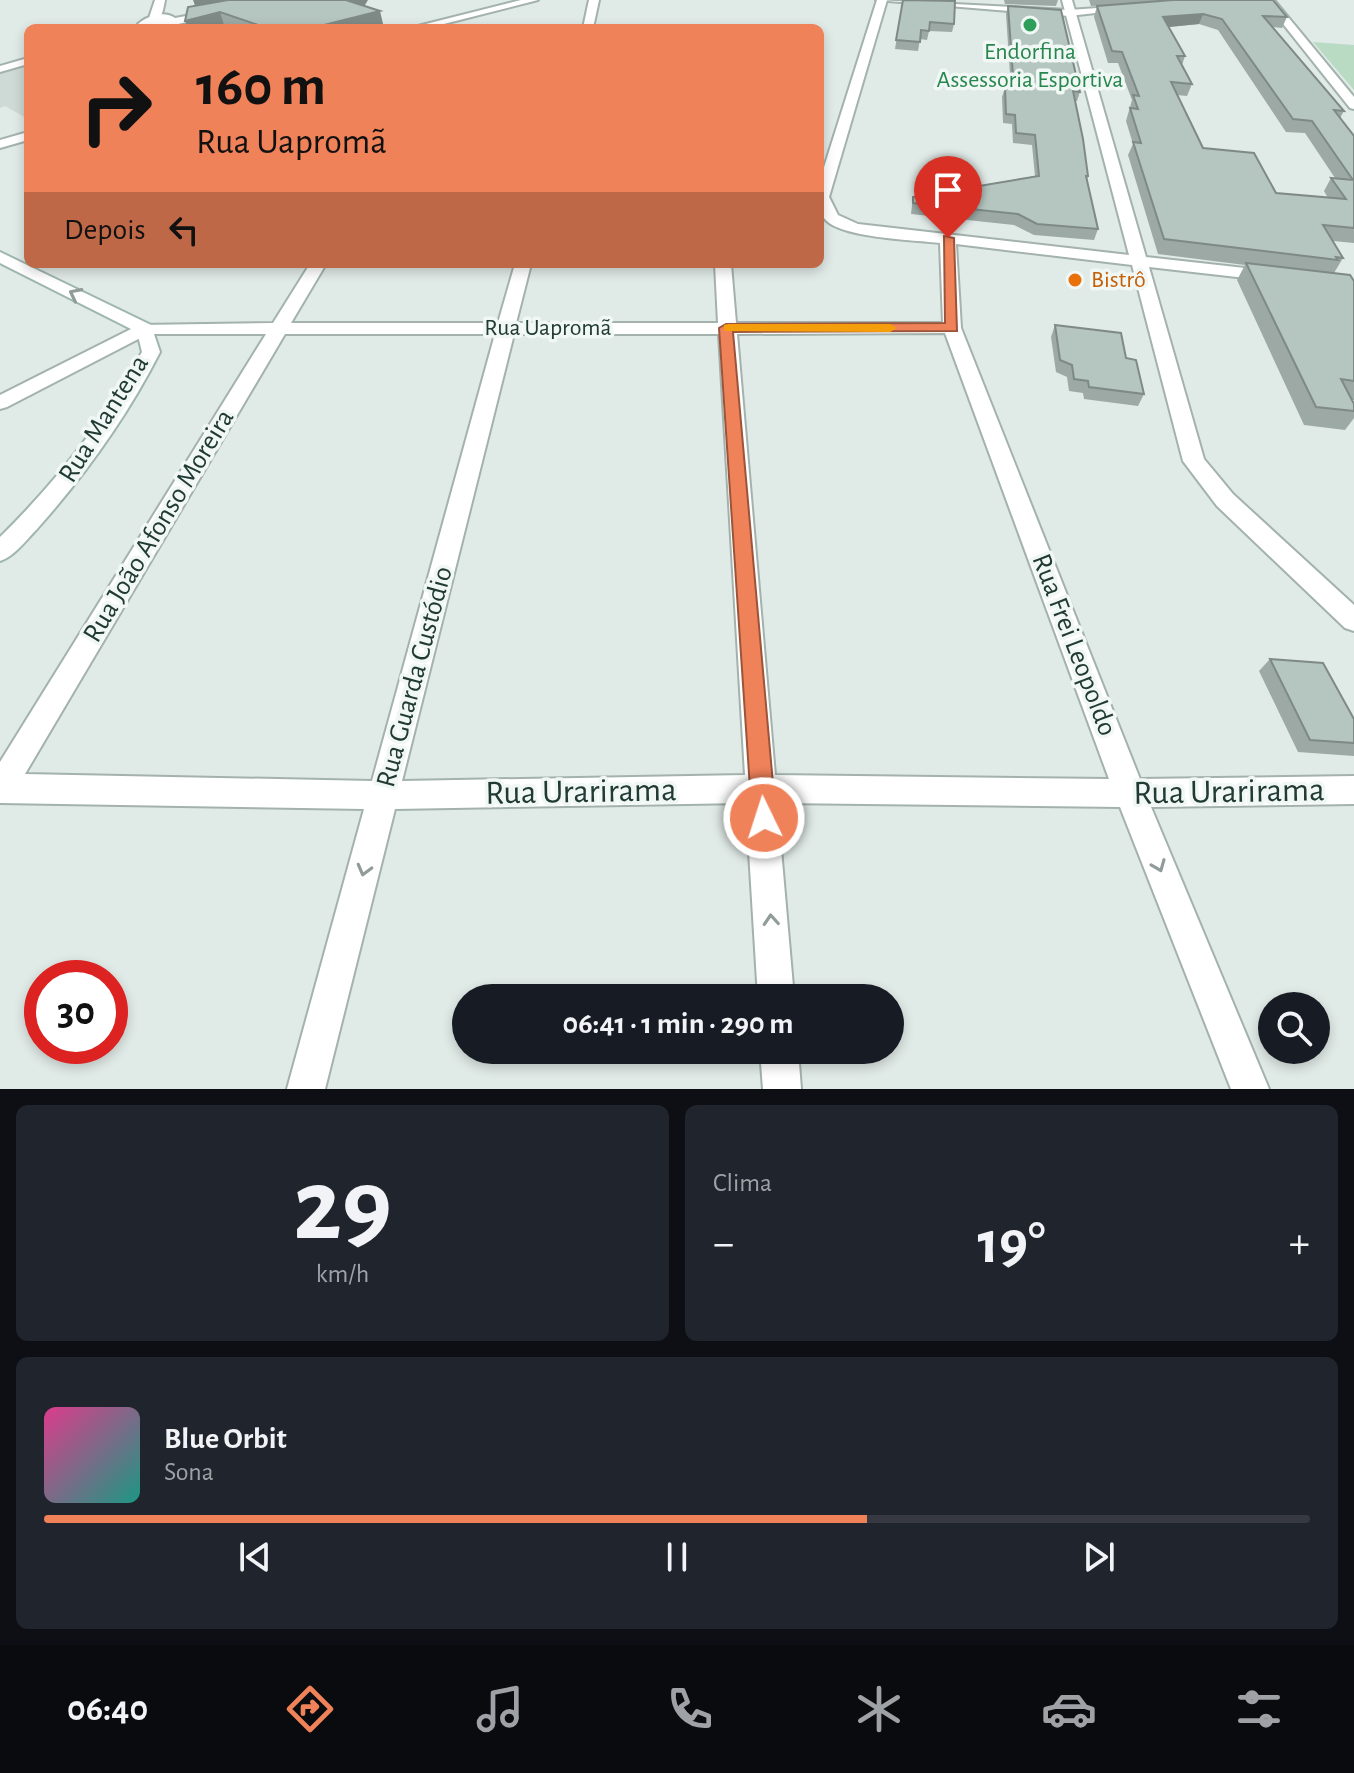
<!DOCTYPE html>
<html lang="pt">
<head>
<meta charset="utf-8">
<style>
	:root { --surface:#171b24; --page:#20242c; --text:#f1f3f6; --muted:#9ea1a6; --line:#363941; --accent:#ef8259 }
	body { margin:0; font-family:"Alegreya Sans",sans-serif; background:var(--page); color:var(--text); height:100vh; display:flex; flex-direction:column; font-size:30px; white-space:nowrap }
	* { box-sizing:border-box; margin:0 }
	p { font-size:26px; color:var(--muted) }
	.icon { flex:none; width:44px; height:44px; fill:none; stroke:currentColor; stroke-width:2; stroke-linecap:round; stroke-linejoin:round }
	.map { position:relative; height:1089px; overflow:hidden }
	.drawer { display:flex; flex-direction:column; gap:16px; padding:16px; background:#0d0f14; flex:1 }
	.drawer>* { flex:none }
	.guide { position:absolute; left:24px; top:24px; width:800px; height:244px; border-radius:12px; box-shadow:0 4px 12px #0003; background:#ef8259; color:#111; overflow:hidden }
	.controls { position:absolute; left:1258px; top:992px; display:grid; gap:16px }
	.controls a { display:grid; place-items:center; width:72px; height:72px; border-radius:50%; background:var(--surface); box-shadow:0 4px 12px #0003; font-size:40px }
	.speed { position:absolute; left:24px; top:960px; display:flex; gap:16px; font-size:40px; font-weight:700; text-align:center }
	.speed>* { display:grid; place-content:center; width:104px; height:104px; border-radius:50%; background:var(--surface); box-shadow:0 4px 12px #0003; line-height:1 }
	.speed .limit { border:12px solid #d22; background:#fff; color:#111 }
	.pin { position:absolute; display:grid; place-items:center; width:68px; height:68px; color:#fff; margin:-82px -34px; border-radius:50% 50% 50% 0; rotate:-45deg; box-shadow:0 0 8px #0007 }
	.pin .icon { rotate:45deg }
	.me { position:absolute; width:88px; margin:-44px; rotate:356deg; stroke-linejoin:round; filter:drop-shadow(0 0 6px #0008) }
	.turn { display:flex; align-items:center; gap:28px; height:168px; padding:0 40px; font-size:36px }
	.turn .icon { width:104px; height:104px; stroke-width:2.5 }
	.turn b { display:block; font-size:56px; line-height:68px }
	.then { display:flex; align-items:center; height:76px; padding:0 40px; background:#0003; gap:16px; font-size:30px }
	.big { font-size:60px; font-weight:700; line-height:1.1 }
	.drawer .tile { flex:1; display:flex; flex-direction:column; justify-content:center; gap:12px; min-width:0; padding:0 28px; border-radius:12px; background:var(--page) }
	.drawer .dial { align-items:center; gap:0 }
	.dial b { font-size:104px; line-height:1 }
	.song { display:flex; align-items:center; gap:24px }
	.cover { width:96px; height:96px; border-radius:12px; background:linear-gradient(135deg,hsl(330 70% 55%),hsl(170 70% 35%)) }
	.played { height:8px; border-radius:4px; background:linear-gradient(90deg,var(--accent) 65%,var(--line) 65%) }
	.keys { display:flex; justify-content:space-around; direction:ltr }
	.heat { display:flex; justify-content:space-between; align-items:center; font-size:44px; direction:ltr }
	.drawer .tiles { flex:1; display:grid; gap:16px; grid-template-columns:1fr 1fr }
	.tile:last-child { grid-column:span 2 }
	.trip { position:absolute; left:452px; top:984px; width:452px; height:80px; border-radius:40px; background:var(--surface); box-shadow:0 4px 12px #0003; font-weight:700; line-height:80px; text-align:center }
	.dock { display:flex; height:128px; justify-content:space-around; align-items:center; background:#090b0e; color:var(--muted) }
	.dock .icon { width:56px; height:56px }
	.dock .selected { color:var(--accent) }
	.dock b { font-size:36px; color:var(--text) }
	.map>svg:first-child { display:block }
	.built { fill:#cedad5 }
	.green { fill:#b9dbc3 }
	.lines { fill:none; stroke-linecap:round; stroke-linejoin:round }
	.minor-casing { stroke:#a3b2ad; stroke-width:4 }
	.tertiary-casing { stroke:#a3b2ad; stroke-width:4 }
	.secondary-casing { stroke:#9fb6ae; stroke-width:4 }
	.minor { fill:#fff; fill-rule:evenodd }
	.tertiary { fill:#fff; fill-rule:evenodd }
	.secondary { fill:#fff; fill-rule:evenodd }
	.wall { fill:#9ca9a4; fill-rule:evenodd }
	.shaded-wall { fill:#7f8a86 }
	.building { fill:#b5c5bf; stroke:#7f8a86; stroke-width:2; fill-rule:evenodd }
	.oneway { stroke:#909c9a }
	.route { fill:#ef8259; stroke:#9b543a; stroke-width:2 }
	.slow { fill:#f59e0b }
	.leisure-dot { fill:#2e9e5b; stroke:#f0f7f4; stroke-width:3 }
	.food-dot { fill:#e8710a; stroke:#f0f7f4; stroke-width:3 }
	.labels { text-anchor:middle; dominant-baseline:central; stroke-width:7; stroke-linejoin:round; paint-order:stroke }
	.far-leisure-label { font-size:24px; fill:#27864d; stroke:#f0f7f4 }
	.far-food-label { font-size:24px; fill:#c56008; stroke:#f0f7f4; text-anchor:start }
	.far-street-label { font-size:24px; fill:#213a34; stroke:#f0f7f4 }
	.street-label { font-size:28px; fill:#213a34; stroke:#f0f7f4 }
	.near-street-label { font-size:34px; fill:#213a34; stroke:#f0f7f4 }
</style>
</head>
<body>
<div class="map">
<svg width="1354" height="1089" viewBox="0 0 1354 1089">
	<rect width="100%" height="100%" fill="#e0eae6"/>
	<path class="built" d="M 28,65 L 28,119 L 5,106 L 0,108 L 0,73 Z"/>
	<path class="green" d="M 1313,42 L 1354,45 L 1354,90 Z"/>
	<g class="lines">
		<g class="minor-casing">
			<g id="minor">
				<path d="M 155,0 L 165,0 C 163,11 162,23 148,21 Z"/>
				<path d="M 521,0 L 538,0 L 428,28 L 410,28 Z"/>
				<path d="M 589,0 L 599,0 L 593,28 L 583,28 Z"/>
				<path d="M 877,0 L 887,0 L 829,197 L 838,215 L 858,224 L 1129,255 L 1062,0 L 1072,0 L 1146,257 L 1272,271 L 1280,276 L 1272,281 L 1149,267 L 1204,459 L 1233,494 L 1354,605 L 1354,631 L 1345,628 L 1217,506 L 1183,461 L 1132,265 L 956,244 L 961,328 L 1140,779 L 1354,776 L 1354,804 L 1151,807 L 1269,1089 L 1231,1089 L 1120,807 L 777,803 L 794,998 L 758,998 L 746,803 L 395,809 L 325,1089 L 287,1089 L 364,809 L 0,803 L 0,762 L 266,334 L 148,334 L 7,407 L 0,409 L 0,395 L 139,325 L 273,323 L 310,264 L 326,264 L 291,323 L 498,323 L 515,264 L 531,264 L 516,323 L 718,323 L 715,264 L 731,264 L 736,323 L 943,323 L 940,243 C 915,240 838,238 824,218 C 817,207 820,192 820,180 ZM 945,333 L 1109,779 L 775,775 L 737,334 ZM 285,334 L 495,334 L 372,781 L 25,774 ZM 514,334 L 719,334 L 745,775 L 402,781 Z"/>
				<path d="M 1264,0 L 1274,0 L 1354,97 L 1354,109 L 1350,108 Z"/>
				<path d="M 28,132 L 28,140 L 0,148 L 0,140 Z"/>
				<path d="M 760,1050 L 798,1050 L 801,1089 L 763,1089 Z"/>
			</g>
		</g>
		<g class="tertiary-casing">
			<g id="tertiary">
				<path d="M 876,0 L 1069,10 L 1126,6 L 1131,9 L 1069,16 Z"/>
				<path d="M 218,10 L 221,15 L 159,28 L 138,24 C 147,16 164,10 175,18 Z"/>
				<path d="M 28,58 L 28,64 L 0,72 L 0,66 Z"/>
			</g>
		</g>
		<g class="secondary-casing">
			<path id="secondary" d="M 0,252 L 151,325 L 160,352 C 127,417 85,475 37,529 C 26,540 15,556 0,561 L 0,537 C 56,482 104,421 142,352 L 137,332 L 0,263 Z"/>
		</g>
		<use href="#minor" class="minor"/>
		<use href="#tertiary" class="tertiary"/>
		<use href="#secondary" class="secondary"/>
	</g>
	<g class="wall">
		<path d="M 903,0 L 954,24 L 952,32 L 929,31 L 927,40 L 920,39 L 918,51 L 895,49 Z"/>
		<path d="M 1004,0 L 1058,0 L 1056,6 L 1005,4 Z"/>
		<path d="M 1089,0 L 1273,0 L 1287,17 L 1282,28 L 1273,27 L 1344,111 L 1340,118 L 1354,136 L 1354,243 L 1333,241 L 1343,258 L 1334,273 L 1354,281 L 1354,400 L 1352,400 L 1354,404 L 1354,418 L 1345,430 L 1304,425 L 1237,280 L 1245,265 L 1158,254 L 1128,155 L 1133,144 L 1126,121 L 1132,100 L 1118,63 L 1108,63 L 1094,17 L 1097,6 L 1129,4 L 1091,6 ZM 1199,24 L 1218,30 L 1286,132 L 1305,133 L 1335,178 L 1331,178 L 1324,191 L 1328,198 L 1276,193 L 1203,148 L 1177,95 L 1187,96 L 1192,84 L 1182,65 L 1185,56 L 1168,27 Z"/>
		<path d="M 195,6 L 364,6 L 384,28 L 188,28 L 185,21 Z"/>
		<path d="M 1008,6 L 1080,92 L 1077,101 L 1075,101 L 1088,176 L 1087,180 L 1098,229 L 1094,240 L 1034,235 L 1014,225 L 911,214 L 913,197 L 1035,176 L 1032,145 L 1013,143 L 1012,124 L 1003,123 L 1002,97 L 1005,88 L 1011,89 L 1006,14 Z"/>
		<path d="M 1055,325 L 1126,358 L 1144,394 L 1138,406 L 1084,399 L 1083,393 L 1069,391 L 1067,377 L 1056,372 L 1051,337 Z"/>
		<path d="M 1270,659 L 1354,719 L 1354,756 L 1298,752 L 1259,671 Z"/>
	</g>
	<g class="shaded-wall">
		<path d="M 193,0 L 268,0 L 197,11 Z"/>
		<path d="M 339,0 L 368,0 L 362,10 Z"/>
		<path d="M 380,11 L 384,28 L 312,28 Z"/>
		<path d="M 220,12 L 225,28 L 188,28 L 185,21 Z"/>
		<path d="M 1203,14 L 1199,24 L 1159,28 L 1163,17 Z"/>
	</g>
	<g class="building">
		<path d="M 228,0 L 346,0 L 380,11 L 312,28 L 267,28 L 220,12 L 185,21 L 188,7 Z"/>
		<path d="M 903,0 L 955,1 L 954,24 L 930,22 L 929,31 L 921,30 L 920,42 L 896,40 Z"/>
		<path d="M 1173,0 L 1273,0 L 1287,17 L 1263,16 L 1344,111 L 1334,110 L 1354,136 L 1354,228 L 1323,225 L 1343,258 L 1336,257 L 1338,260 L 1164,239 L 1133,142 L 1141,143 L 1130,108 L 1138,109 L 1133,95 L 1139,96 L 1122,52 L 1112,51 L 1097,6 ZM 1203,14 L 1222,19 L 1293,119 L 1312,121 L 1353,180 L 1331,178 L 1346,199 L 1276,193 L 1254,153 L 1203,148 L 1171,82 L 1192,84 L 1177,56 L 1185,56 L 1163,17 Z"/>
		<path d="M 1008,6 L 1061,10 L 1080,92 L 1073,91 L 1083,139 L 1088,176 L 1086,176 L 1098,229 L 1037,224 L 1018,214 L 913,203 L 913,197 L 1039,176 L 1035,135 L 1016,133 L 1015,115 L 1006,114 L 1005,88 L 1014,89 Z"/>
		<path d="M 1246,263 L 1350,275 L 1354,281 L 1354,381 L 1341,379 L 1354,404 L 1354,411 L 1316,407 Z"/>
		<path d="M 1055,325 L 1121,333 L 1126,358 L 1136,360 L 1144,394 L 1089,387 L 1088,381 L 1074,379 L 1072,365 L 1060,360 Z"/>
		<path d="M 1270,659 L 1323,663 L 1354,719 L 1354,743 L 1310,740 Z"/>
	</g>
	<defs><path id="oneway-chevron" d="M-2-3.5L2.5 0L-2 3.5" fill="none" stroke-width="1.6" stroke-linecap="round" stroke-linejoin="round" transform="scale(2)"/></defs>
	<g class="oneway">
		<use href="#oneway-chevron" transform="translate(75 294) rotate(-153)"/>
		<use href="#oneway-chevron" transform="translate(1159 866) rotate(68)"/>
		<use href="#oneway-chevron" transform="translate(364 870) rotate(105)"/>
		<use href="#oneway-chevron" transform="translate(771 920) rotate(-94)"/>
	</g>
	<path class="route" d="M 944,236 L 954,238 L 957,331 L 733,332 L 776,818 L 772,826 L 764,830 L 755,826 L 752,818 L 719,328 L 726,324 L 945,323 Z"/>
	<path class="slow" d="M 728,324 L 890,324 L 897,328 L 890,332 L 724,331 L 724,325 Z"/>
	<circle class="leisure-dot" cx="1030" cy="25" r="8"/>
	<circle class="food-dot" cx="1075" cy="280" r="8"/>
	<g class="labels">
		<g class="far-leisure-label">
			<text x="1030" y="52">Endorfina<tspan x="1030" dy="28">Assessoria Esportiva</tspan></text>
		</g>
		<g class="far-food-label">
			<text x="1091" y="280">Bistrô</text>
		</g>
		<g class="far-street-label">
			<text x="548" y="328">Rua Uapromã</text>
		</g>
		<g class="street-label">
			<text transform="translate(104 419) rotate(-58)">Rua Mantena</text>
			<text transform="translate(159 526) rotate(-59)">Rua João Afonso Moreira</text>
			<text transform="translate(1074 645) rotate(69)">Rua Frei Leopoldo</text>
			<text transform="translate(415 677) rotate(-75)">Rua Guarda Custódio</text>
		</g>
		<g class="near-street-label">
			<text transform="translate(581 792) rotate(-1)">Rua Urarirama</text>
			<text transform="translate(1229 792) rotate(-1)">Rua Urarirama</text>
		</g>
	</g>
</svg>
<div class="controls">
<a><svg class="icon" aria-label="search" viewBox="0 0 24 24"><circle cx="10" cy="10" r="6"/><path d="M15 15l6 6"/></svg></a>
</div>
<div class="speed"><div class="limit">30</div></div>
<div class="pin" style="left:948px;top:238px;background:#d93025"><svg class="icon" aria-label="arrive" viewBox="0 0 24 24"><path d="M6 21V4h12l-3 4 3 4H6"/></svg></div>
<svg class="me" style="left:764px;top:818px" viewBox="-20 -20 40 40"><circle r="17" fill="#ef8259" stroke="#fff" stroke-width="3"/><path d="M0-11L8 9 0 5-8 9z" fill="#fff"/></svg>
<div class="trip">06:41 · 1 min · 290 m</div>
<div class="guide">
<div class="turn"><svg class="icon" aria-label="right" viewBox="0 0 24 24"><path d="M7 20v-9h11M14 6l5 5-5 5"/></svg><div><b>160 m</b>Rua Uapromã</div></div>
<div class="then">Depois<svg class="icon" aria-label="left" viewBox="0 0 24 24"><path d="M17 20v-9H6M10 6l-5 5 5 5"/></svg></div>
</div>
</div>
<section class="drawer">
<div class="tiles">
<div class="tile dial"><b>29</b><p>km/h</p></div>
<div class="tile"><p>Clima</p>
<div class="heat"><a>−</a><b class="big">19°</b><a>+</a></div>
</div>
<div class="tile">
<div class="song"><i class="cover"></i><div><b>Blue Orbit</b><p>Sona</p></div></div>
<div class="played"></div>
<div class="keys"><svg class="icon" aria-label="previous" viewBox="0 0 24 24"><path d="M18 5L8 12l10 7zM5 5v14"/></svg><svg class="icon" aria-label="pause" viewBox="0 0 24 24"><path d="M8 5v14M16 5v14"/></svg><svg class="icon" aria-label="next" viewBox="0 0 24 24"><path d="M6 5l10 7-10 7zM19 5v14"/></svg></div>
</div>
</div>
</section>
<nav class="dock">
<b>06:40</b>
<svg class="icon selected" aria-label="directions" viewBox="0 0 24 24"><path d="M12 3l9 9-9 9-9-9zM9 14v-3h6M13 9l2 2-2 2"/></svg>
<svg class="icon" aria-label="music" viewBox="0 0 24 24"><path d="M9 18V5l10-2v13"/><circle cx="6" cy="18" r="3"/><circle cx="16" cy="16" r="3"/></svg>
<svg class="icon" aria-label="phone" viewBox="0 0 24 24"><path d="M5 4h4l2 5-3 2q2 4 5 5l2-3 5 2v4C11 20 4 13 5 4z"/></svg>
<svg class="icon" aria-label="climate" viewBox="0 0 24 24"><path d="M12 3v18M4 7l16 10M4 17L20 7"/></svg>
<svg class="icon" aria-label="car" viewBox="0 0 24 24"><path d="M5 17H2v-5l4-1 3-4h7l3 4 3 1v5h-3M9 17h6M6 11h13"/><circle cx="7" cy="17" r="2"/><circle cx="17" cy="17" r="2"/></svg>
<svg class="icon" aria-label="filters" viewBox="0 0 24 24"><path d="M4 7h16M4 17h16"/><circle cx="9" cy="7" r="2"/><circle cx="15" cy="17" r="2"/></svg>
</nav>
</body>
</html>
